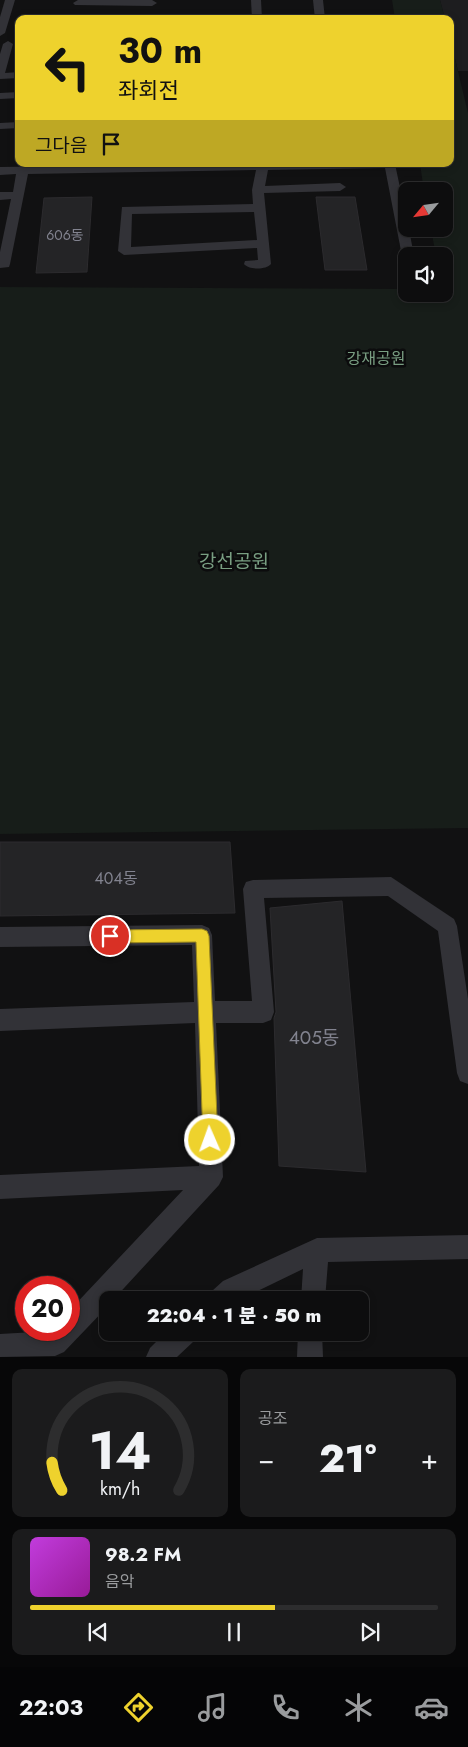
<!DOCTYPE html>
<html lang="ko">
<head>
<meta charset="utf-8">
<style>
	:root { --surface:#0d0d0e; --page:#1b1b1c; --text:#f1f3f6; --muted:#9a9c9e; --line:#2d2d2e; --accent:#eed22d }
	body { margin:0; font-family:Jost,"Noto Sans KR",sans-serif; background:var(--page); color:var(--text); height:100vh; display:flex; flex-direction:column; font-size:19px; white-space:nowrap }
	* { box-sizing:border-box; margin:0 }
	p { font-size:16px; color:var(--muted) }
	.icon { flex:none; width:28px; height:28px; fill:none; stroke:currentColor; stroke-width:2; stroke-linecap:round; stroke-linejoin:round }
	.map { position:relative; height:1357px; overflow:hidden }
	.panel { display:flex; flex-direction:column; gap:12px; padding:12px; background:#070708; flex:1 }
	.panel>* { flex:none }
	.guide { position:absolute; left:15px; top:15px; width:439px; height:152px; border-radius:10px; box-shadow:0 2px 8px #0003,0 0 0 1px var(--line); background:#eed22d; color:#111; overflow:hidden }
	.needle { width:32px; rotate:241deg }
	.buttons { position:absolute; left:398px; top:182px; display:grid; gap:10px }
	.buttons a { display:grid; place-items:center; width:55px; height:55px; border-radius:10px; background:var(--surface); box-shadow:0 2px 8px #0003,0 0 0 1px var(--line); font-size:25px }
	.speed { position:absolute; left:15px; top:1276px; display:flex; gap:10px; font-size:25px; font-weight:700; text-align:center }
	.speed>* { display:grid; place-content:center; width:65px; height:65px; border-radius:50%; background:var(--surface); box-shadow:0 2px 8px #0003,0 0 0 1px var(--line); line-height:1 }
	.speed .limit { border:8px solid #d22; background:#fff; color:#111 }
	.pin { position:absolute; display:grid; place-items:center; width:42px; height:42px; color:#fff; margin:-21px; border:2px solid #fff; border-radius:50%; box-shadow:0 1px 5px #0007 }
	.me { position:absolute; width:55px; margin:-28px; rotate:358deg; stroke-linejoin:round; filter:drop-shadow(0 0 4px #0008) }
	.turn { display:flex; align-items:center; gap:18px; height:105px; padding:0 20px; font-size:22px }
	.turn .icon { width:65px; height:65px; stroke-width:2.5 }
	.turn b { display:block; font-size:35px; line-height:42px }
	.then { display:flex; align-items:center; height:48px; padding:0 20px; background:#0003; gap:10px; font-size:19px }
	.big { font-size:38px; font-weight:800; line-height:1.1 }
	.panel .card { flex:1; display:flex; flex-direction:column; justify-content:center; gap:8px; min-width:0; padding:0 18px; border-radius:10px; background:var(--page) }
	.panel .dial { align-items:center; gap:0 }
	.dial svg { height:130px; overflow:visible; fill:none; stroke:var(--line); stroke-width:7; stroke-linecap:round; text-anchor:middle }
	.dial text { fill:var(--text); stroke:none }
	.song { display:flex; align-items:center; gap:15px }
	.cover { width:60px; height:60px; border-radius:8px; background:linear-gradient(135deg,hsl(290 70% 55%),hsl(300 70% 35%)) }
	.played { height:5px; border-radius:2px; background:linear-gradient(90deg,var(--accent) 60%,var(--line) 60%) }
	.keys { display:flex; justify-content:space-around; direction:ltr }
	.heat { display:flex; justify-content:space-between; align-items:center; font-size:28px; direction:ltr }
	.panel .tiles { flex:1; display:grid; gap:12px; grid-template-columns:1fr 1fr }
	.card:last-child { grid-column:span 2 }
	.trip { position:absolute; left:99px; top:1291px; width:270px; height:50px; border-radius:10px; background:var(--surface); box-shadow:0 2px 8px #0003,0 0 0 1px var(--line); font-weight:800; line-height:50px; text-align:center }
	.menu { display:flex; height:80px; justify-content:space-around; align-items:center; background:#050506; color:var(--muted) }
	.menu .icon { width:35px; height:35px }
	.menu .selected { color:var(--accent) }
	.menu b { font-size:22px; color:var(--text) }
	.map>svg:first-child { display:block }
	.built { fill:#1d1d1f }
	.green { fill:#171d19 }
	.building { fill:#242426; stroke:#2c2b2e }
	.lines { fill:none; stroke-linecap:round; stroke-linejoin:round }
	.lane { fill:#323237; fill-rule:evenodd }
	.route { fill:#eed22d; stroke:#9b881d }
	.labels { text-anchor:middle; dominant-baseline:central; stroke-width:5; stroke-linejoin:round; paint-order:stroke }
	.far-number-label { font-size:14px; fill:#82838f }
	.far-park-label { font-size:16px; fill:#799e82; stroke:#0c0c0d }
	.number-label { font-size:16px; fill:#82838f }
	.park-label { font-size:19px; fill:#799e82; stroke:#0c0c0d }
	.near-number-label { font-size:19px; fill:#82838f }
</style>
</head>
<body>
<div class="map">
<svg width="468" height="1357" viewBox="0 0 468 1357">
	<rect width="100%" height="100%" fill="#111112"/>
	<path class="built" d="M 440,0 L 468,0 L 468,71 L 458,71 L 450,38 L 450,19 L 445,19 Z"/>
	<g class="green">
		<path d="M 392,0 L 440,0 L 445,19 L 395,19 Z"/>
		<path d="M 450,38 L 468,113 L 468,828 L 0,834 L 0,287 L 406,289 L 406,294 L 444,294 L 444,256 L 436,256 L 431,229 L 444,229 L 444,191 L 424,191 L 420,164 L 450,164 Z"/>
	</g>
	<g class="building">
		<path d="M 92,197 L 87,272 L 36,273 L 44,198 Z"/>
		<path d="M 316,197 L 355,197 L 367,270 L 325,270 Z"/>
		<path d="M 0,842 L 230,842 L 235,913 L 0,916 Z"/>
		<path d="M 342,901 L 366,1172 L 279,1166 L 274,1018 L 276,1012 L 270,908 Z"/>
	</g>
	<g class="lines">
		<g class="lane">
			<path d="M 5,0 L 15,0 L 5,33 L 0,36 L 0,17 Z"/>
			<path d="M 78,0 L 152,0 L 157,3 L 152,6 L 75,5 L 73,3 Z"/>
			<path d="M 251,0 L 261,0 L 262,19 L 252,19 Z"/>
			<path d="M 313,0 L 323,0 L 325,19 L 315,19 Z"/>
			<path d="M 8,41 L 13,44 L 5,73 L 19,72 L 19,78 L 0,79 L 0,54 L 3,44 Z"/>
			<path d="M 19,92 L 19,98 L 0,99 L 0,93 Z"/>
			<path d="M 19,122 L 19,128 L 0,129 L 0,123 Z"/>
			<path d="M 208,164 L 395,164 L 406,216 L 406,229 L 409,229 L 414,256 L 406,256 L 406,259 L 402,256 L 385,168 L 268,170 L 265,186 L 340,183 L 346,187 L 340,191 L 264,193 L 271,264 C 266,270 249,270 244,264 L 245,261 L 258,260 L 257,248 L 124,255 L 118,251 L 122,207 L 253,204 L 252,190 L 256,170 L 28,174 L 10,264 L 9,267 L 0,268 L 0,252 L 11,199 L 0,200 L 0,192 L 13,192 L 16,174 L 0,175 L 0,167 ZM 254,212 L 257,240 L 131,247 L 132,214 Z"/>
			<path d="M 391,877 L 454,919 L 457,926 L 468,999 L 468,1084 L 460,1081 L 457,1073 L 438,931 L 388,896 L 264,898 L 274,1012 L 271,1020 L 263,1023 L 216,1023 L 223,1177 L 219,1185 L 113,1300 L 108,1300 L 108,1306 L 64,1352 L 55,1356 L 0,1357 L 0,1334 L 69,1330 L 69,1311 L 183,1190 L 0,1199 L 0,1175 L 199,1166 L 195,1023 L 0,1031 L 0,1009 L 194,1002 L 192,945 L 0,947 L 0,927 L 202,925 L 209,928 L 212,935 L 215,1001 L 252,1001 L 243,889 L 246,882 L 253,880 Z"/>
			<path d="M 468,1235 L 468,1259 L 328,1262 L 325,1300 L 301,1300 L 303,1269 L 239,1300 L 209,1300 L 212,1291 L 223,1281 L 317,1238 Z"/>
			<path d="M 166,1332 L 197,1332 L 194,1341 L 177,1357 L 146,1357 L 150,1348 Z"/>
			<path d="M 298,1332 L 322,1332 L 323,1357 L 297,1357 Z"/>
		</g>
	</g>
	<path class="route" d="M 202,929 L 207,931 L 209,936 L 218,1140 L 215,1146 L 210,1148 L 205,1146 L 203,1140 L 196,942 L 110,943 L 106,941 L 104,936 L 106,932 L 110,930 Z"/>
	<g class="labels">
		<g class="far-number-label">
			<text x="65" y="235">606동</text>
		</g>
		<g class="far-park-label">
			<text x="376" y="358">강재공원</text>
		</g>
		<g class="number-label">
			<text x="116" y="878">404동</text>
		</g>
		<g class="park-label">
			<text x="234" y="561">강선공원</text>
		</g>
		<g class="near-number-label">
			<text x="314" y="1037">405동</text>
		</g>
	</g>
</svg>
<div class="buttons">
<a><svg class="needle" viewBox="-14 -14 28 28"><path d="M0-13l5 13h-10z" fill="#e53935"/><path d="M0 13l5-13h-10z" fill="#9a9c9e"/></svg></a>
<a><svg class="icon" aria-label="sound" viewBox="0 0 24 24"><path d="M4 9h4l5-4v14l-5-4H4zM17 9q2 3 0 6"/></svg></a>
</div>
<div class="speed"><div class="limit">20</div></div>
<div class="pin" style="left:110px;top:936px;background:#d93025"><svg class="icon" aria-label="arrive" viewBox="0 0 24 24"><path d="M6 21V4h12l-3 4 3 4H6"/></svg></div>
<svg class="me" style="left:210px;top:1140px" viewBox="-20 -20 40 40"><circle r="17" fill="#eed22d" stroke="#fff" stroke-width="3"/><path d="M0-11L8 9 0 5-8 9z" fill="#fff"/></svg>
<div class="trip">22:04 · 1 분 · 50 m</div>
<div class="guide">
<div class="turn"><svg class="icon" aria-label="left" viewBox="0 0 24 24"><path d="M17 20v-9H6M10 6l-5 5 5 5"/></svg><div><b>30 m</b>좌회전</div></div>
<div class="then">그다음<svg class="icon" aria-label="arrive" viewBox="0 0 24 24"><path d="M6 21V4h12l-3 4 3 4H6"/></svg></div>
</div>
</div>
<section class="panel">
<div class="tiles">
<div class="card dial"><svg viewBox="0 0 100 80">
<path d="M14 69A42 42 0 1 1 86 69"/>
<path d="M14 69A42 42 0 0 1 8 52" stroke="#eed22d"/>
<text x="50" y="56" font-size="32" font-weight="700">14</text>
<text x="50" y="72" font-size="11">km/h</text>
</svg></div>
<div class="card"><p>공조</p>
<div class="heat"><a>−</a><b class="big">21°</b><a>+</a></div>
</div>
<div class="card">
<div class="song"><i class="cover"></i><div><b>98.2 FM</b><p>음악</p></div></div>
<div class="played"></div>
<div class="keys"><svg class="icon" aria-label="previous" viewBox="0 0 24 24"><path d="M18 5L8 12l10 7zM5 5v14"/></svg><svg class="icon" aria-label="pause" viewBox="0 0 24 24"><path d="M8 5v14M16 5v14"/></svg><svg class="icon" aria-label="next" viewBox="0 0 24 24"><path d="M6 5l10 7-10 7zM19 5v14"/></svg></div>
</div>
</div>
</section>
<nav class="menu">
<b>22:03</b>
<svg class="icon selected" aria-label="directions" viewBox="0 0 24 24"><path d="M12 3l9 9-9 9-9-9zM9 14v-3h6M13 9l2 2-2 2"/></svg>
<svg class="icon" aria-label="music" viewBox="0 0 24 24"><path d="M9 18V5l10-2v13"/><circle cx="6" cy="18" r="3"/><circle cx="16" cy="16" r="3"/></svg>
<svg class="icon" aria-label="phone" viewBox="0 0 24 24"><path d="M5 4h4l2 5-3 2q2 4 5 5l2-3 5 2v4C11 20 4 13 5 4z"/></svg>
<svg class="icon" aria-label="climate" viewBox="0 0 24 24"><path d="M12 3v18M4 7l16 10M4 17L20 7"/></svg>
<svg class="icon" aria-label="car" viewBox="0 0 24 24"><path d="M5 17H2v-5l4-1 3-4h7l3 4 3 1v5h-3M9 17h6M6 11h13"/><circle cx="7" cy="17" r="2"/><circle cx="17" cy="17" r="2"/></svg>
</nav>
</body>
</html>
